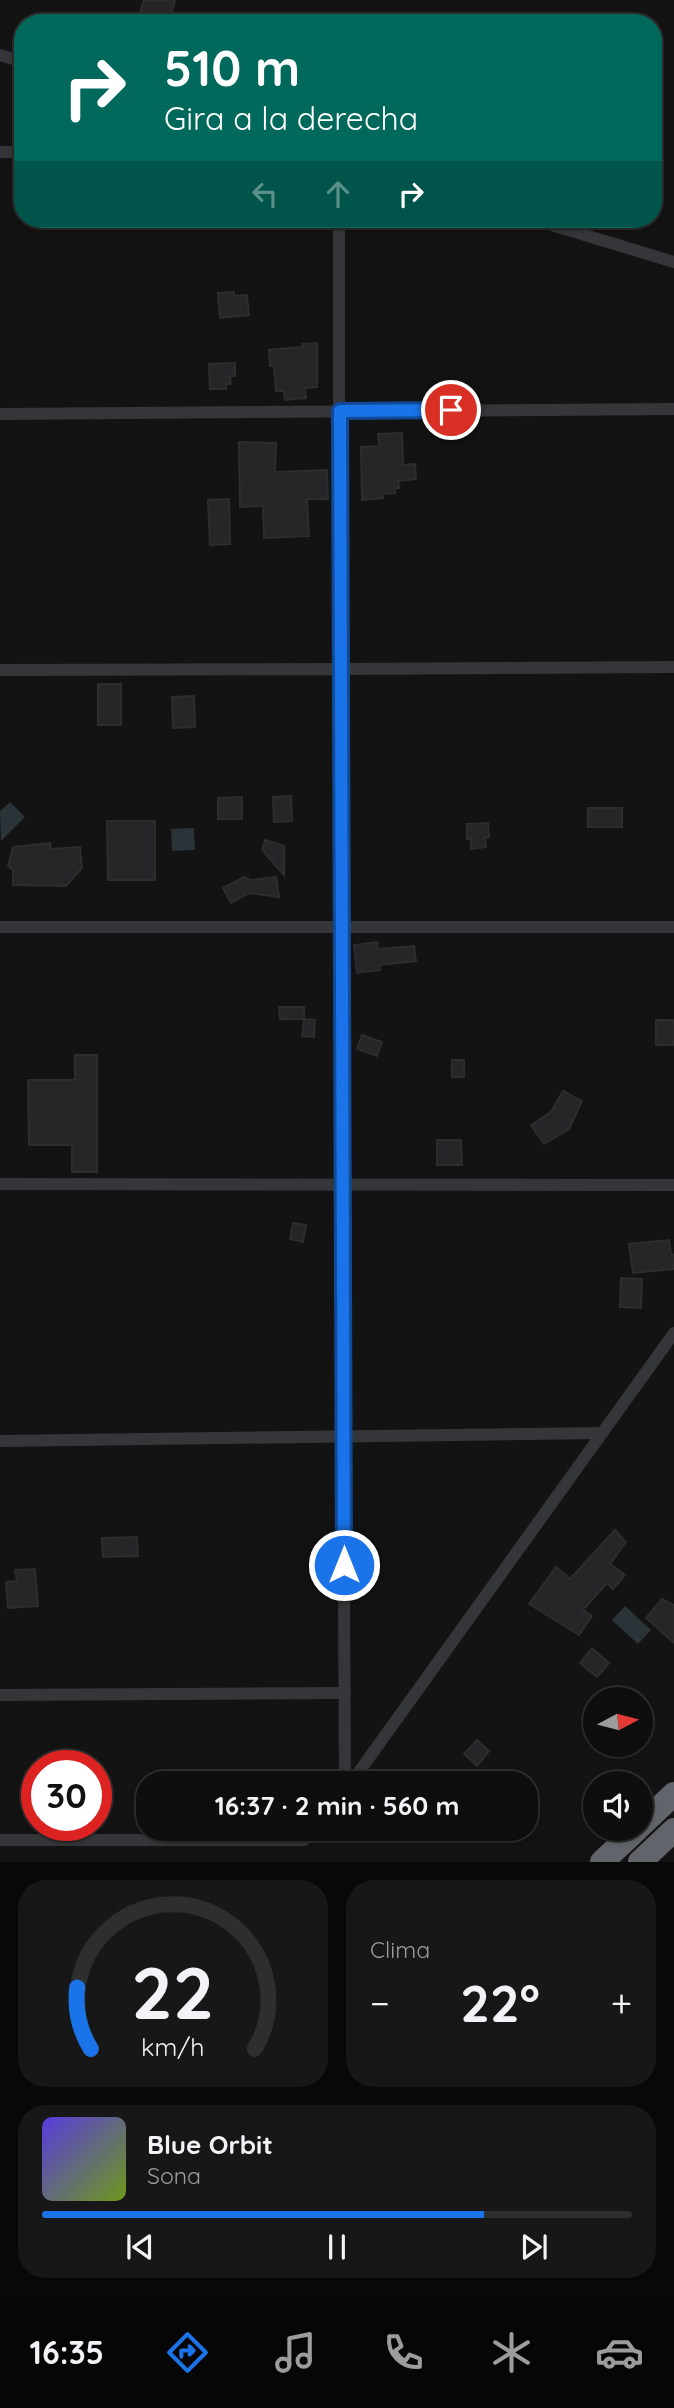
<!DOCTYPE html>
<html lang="es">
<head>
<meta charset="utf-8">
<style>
	:root { --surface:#0e0e0f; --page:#171718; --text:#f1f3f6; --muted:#9b9c9e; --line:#2e2e2f; --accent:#1a73e8 }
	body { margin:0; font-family:Quicksand,sans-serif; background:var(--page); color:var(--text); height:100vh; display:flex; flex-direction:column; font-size:26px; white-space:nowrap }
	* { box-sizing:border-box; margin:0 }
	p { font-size:23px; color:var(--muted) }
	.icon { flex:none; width:38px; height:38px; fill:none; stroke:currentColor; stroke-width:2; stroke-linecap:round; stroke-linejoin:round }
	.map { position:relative; height:1862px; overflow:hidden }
	.sheet { display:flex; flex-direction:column; gap:18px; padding:18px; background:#080808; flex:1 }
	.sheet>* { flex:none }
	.guide { position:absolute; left:14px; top:14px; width:648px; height:214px; border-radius:28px; box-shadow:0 2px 5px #0004,0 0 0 2px var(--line); background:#00695c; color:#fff; overflow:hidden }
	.needle { width:46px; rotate:83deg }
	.buttons { position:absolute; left:583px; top:1687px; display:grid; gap:14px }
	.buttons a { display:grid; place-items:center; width:70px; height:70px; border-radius:50%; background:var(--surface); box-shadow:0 2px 5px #0004,0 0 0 2px var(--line); font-size:35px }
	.speed { position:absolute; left:21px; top:1750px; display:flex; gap:14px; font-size:35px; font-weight:700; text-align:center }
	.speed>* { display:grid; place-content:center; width:91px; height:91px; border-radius:50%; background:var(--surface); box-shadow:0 2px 5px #0004,0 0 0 2px var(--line); line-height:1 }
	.speed .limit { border:10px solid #d22; background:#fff; color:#111 }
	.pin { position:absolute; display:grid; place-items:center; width:60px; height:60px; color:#fff; margin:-30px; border:4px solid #fff; border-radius:50%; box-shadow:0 2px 7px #0007 }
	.me { position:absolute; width:77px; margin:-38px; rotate:0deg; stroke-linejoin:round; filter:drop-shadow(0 0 5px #0008) }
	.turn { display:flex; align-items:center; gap:24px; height:147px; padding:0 35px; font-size:32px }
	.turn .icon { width:91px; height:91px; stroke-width:2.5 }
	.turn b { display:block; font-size:49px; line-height:60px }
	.lanes { display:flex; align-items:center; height:66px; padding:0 35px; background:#0003; justify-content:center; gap:35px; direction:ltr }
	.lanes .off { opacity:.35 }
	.big { font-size:52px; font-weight:800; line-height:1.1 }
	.sheet .card { flex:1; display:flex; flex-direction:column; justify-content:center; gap:10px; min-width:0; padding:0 24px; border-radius:28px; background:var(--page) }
	.sheet .dial { align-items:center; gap:0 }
	.dial svg { height:182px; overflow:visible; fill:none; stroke:var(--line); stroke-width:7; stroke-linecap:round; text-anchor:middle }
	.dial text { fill:var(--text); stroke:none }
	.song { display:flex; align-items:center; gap:21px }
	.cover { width:84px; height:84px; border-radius:10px; background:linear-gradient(135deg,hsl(250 70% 55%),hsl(80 70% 35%)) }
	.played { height:7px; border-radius:4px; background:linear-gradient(90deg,var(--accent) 75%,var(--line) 75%) }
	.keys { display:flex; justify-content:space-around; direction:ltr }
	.heat { display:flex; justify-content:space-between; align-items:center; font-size:38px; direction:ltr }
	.sheet .tiles { flex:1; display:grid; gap:18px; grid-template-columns:1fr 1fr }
	.card:last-child { grid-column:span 2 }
	.trip { position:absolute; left:136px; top:1771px; width:402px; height:70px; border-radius:28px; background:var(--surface); box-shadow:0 2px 5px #0004,0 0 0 2px var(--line); font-weight:800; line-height:70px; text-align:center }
	.menu { display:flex; height:112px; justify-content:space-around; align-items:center; background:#060606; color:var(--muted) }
	.menu .icon { width:49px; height:49px }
	.menu .selected { color:var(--accent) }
	.menu b { font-size:32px; color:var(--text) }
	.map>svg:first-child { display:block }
	.water { fill:#2a3337 }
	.building { fill:#262628; stroke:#2d2d30; stroke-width:2 }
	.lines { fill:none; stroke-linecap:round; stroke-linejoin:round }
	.street { stroke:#343639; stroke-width:12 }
	.highway { stroke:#61646a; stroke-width:24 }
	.route-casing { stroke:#114b97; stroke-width:18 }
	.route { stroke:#1a73e8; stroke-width:12 }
</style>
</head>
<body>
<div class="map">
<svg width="674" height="1862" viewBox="0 0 674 1862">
	<rect width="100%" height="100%" fill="#131314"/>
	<g class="water">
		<path d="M 10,802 L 25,817 L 1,841 L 0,811 Z"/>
		<path d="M 194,828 L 195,850 L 172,851 L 171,829 Z"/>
		<path d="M 625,1606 L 651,1630 L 638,1644 L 612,1620 Z"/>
	</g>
	<g class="building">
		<path d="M 144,0 L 175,0 L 169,23 L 137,23 Z"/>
		<path d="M 234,292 L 234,296 L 247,295 L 249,315 L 220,318 L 218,293 Z"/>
		<path d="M 317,343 L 317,387 L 305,388 L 306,398 L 285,400 L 284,391 L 276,391 L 274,366 L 270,366 L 269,350 L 302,347 L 302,344 Z"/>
		<path d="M 235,363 L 235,376 L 230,376 L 231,384 L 226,384 L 226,389 L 210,389 L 209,364 Z"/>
		<path d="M 402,433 L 403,465 L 415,464 L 416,479 L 398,481 L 399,488 L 395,488 L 395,493 L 382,494 L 383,498 L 362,500 L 361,447 L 379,446 L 378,434 Z"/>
		<path d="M 239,442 L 276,443 L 275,472 L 327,470 L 328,499 L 307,499 L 309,536 L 264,538 L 263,506 L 240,507 Z"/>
		<path d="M 229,499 L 230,544 L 210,545 L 208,500 Z"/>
		<rect x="98" y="684" width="23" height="41"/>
		<path d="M 194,696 L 195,727 L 173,728 L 172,697 Z"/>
		<path d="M 291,796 L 292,821 L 274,822 L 273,797 Z"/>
		<path d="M 242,797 L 242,819 L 218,819 L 218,798 Z"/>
		<rect x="588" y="808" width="34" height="19"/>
		<path d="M 107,821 L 155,821 L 155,880 L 108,880 Z"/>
		<path d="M 488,823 L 489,837 L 485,838 L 486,847 L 471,849 L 471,839 L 467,839 L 467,824 Z"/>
		<path d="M 265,840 L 284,846 L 284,875 L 262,850 Z"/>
		<path d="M 50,843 L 51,849 L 80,847 L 82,868 L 66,886 L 13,885 L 13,870 L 8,866 L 13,847 Z"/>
		<path d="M 244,877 L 251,880 L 276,877 L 279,897 L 249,893 L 231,903 L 223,888 Z"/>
		<path d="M 377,942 L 378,949 L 414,946 L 416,961 L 379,965 L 380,970 L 357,973 L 354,945 Z"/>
		<path d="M 279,1007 L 304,1007 L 304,1019 L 280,1019 Z"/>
		<path d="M 304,1019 L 315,1020 L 314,1037 L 302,1036 Z"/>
		<rect x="656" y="1020" width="18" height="25"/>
		<path d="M 362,1035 L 382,1042 L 377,1056 L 357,1049 Z"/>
		<path d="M 75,1055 L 97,1055 L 97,1172 L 72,1172 L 72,1145 L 29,1145 L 28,1080 L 75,1080 Z"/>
		<rect x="452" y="1060" width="12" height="17"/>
		<path d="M 563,1091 L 582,1101 L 569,1129 L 544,1144 L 531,1125 L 551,1112 Z"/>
		<path d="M 437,1140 L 461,1140 L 462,1165 L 437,1165 Z"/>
		<path d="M 293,1223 L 306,1225 L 303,1242 L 290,1239 Z"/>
		<path d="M 669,1240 L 671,1254 L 674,1255 L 674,1269 L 633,1273 L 629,1244 Z"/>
		<path d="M 621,1278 L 642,1279 L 641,1308 L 620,1307 Z"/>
		<path d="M 615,1530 L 626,1542 L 610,1564 L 625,1575 L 613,1589 L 607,1583 L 583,1610 L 592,1616 L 579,1635 L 529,1604 L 556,1567 L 570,1579 Z"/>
		<path d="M 137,1537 L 138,1556 L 103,1557 L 102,1538 Z"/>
		<path d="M 35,1569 L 38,1606 L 8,1608 L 6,1582 L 17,1581 L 15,1570 Z"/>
		<path d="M 662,1599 L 674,1605 L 674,1643 L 646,1618 Z"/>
		<path d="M 592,1648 L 609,1663 L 597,1677 L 580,1663 Z"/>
		<path d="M 477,1740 L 489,1751 L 477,1766 L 464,1754 Z"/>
	</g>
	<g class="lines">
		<g class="street">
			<path d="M 0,55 L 23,62"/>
			<path d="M 0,152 L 23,152"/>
			<path d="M 339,219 L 339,669 L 674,667"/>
			<path d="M 532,219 L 674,262"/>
			<path d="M 0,414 L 674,409"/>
			<path d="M 0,670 L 339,669 L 345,1783"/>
			<path d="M 0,927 L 674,927"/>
			<path d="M 0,1184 L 674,1185"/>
			<path d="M 0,1441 L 602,1433"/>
			<path d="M 0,1695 L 345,1693"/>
			<path d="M 351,1783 L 674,1333"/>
			<path d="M 0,1840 L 304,1840 L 313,1829"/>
		</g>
		<g class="highway">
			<path d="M 640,1826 L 674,1794"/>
			<path d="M 602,1862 L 637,1829"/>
			<path d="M 640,1862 L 674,1830"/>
		</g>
	</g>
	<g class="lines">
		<g class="route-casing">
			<path id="route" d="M 344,1565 L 340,411 L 451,410"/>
		</g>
		<use href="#route" class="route"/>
	</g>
</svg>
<div class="buttons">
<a><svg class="needle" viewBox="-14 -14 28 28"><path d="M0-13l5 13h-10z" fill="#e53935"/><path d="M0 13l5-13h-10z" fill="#9b9c9e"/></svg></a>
<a><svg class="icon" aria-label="sound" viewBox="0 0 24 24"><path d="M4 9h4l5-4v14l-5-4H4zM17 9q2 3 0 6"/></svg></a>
</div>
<div class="speed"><div class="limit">30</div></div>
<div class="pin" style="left:451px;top:410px;background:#d93025"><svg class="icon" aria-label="arrive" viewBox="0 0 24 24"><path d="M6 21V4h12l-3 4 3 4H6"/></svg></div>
<svg class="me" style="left:344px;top:1565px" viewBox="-20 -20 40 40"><circle r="17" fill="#1a73e8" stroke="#fff" stroke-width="3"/><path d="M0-11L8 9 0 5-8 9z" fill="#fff"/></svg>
<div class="trip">16:37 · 2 min · 560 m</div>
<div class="guide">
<div class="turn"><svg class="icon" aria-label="right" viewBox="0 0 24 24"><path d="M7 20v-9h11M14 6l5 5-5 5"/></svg><div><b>510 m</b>Gira a la derecha</div></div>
<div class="lanes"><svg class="icon off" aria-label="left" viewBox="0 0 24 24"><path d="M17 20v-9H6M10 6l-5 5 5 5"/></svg><svg class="icon off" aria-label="ahead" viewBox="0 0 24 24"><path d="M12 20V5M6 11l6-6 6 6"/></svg><svg class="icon" aria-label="right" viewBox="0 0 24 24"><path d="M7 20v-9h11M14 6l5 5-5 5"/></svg></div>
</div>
</div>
<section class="sheet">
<div class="tiles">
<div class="card dial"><svg viewBox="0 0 100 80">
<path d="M14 69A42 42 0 1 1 86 69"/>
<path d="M14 69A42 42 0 0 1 8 42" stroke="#1a73e8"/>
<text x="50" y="56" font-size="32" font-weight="700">22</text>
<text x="50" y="72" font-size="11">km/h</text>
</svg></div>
<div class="card"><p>Clima</p>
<div class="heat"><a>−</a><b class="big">22°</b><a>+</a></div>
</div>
<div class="card">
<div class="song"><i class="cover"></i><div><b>Blue Orbit</b><p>Sona</p></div></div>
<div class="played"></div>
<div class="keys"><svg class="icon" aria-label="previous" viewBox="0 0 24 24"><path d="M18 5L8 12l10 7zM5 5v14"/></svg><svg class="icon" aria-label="pause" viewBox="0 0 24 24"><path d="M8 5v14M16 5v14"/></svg><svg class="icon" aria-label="next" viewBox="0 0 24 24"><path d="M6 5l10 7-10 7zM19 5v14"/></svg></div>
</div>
</div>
</section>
<nav class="menu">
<b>16:35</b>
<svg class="icon selected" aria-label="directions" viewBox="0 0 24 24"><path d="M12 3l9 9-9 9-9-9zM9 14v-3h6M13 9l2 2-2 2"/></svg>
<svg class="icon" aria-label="music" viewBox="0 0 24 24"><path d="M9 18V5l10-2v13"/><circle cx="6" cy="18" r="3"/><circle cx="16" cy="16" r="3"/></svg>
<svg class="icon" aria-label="phone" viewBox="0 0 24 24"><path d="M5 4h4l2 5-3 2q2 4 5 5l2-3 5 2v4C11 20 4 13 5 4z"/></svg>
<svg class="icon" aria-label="climate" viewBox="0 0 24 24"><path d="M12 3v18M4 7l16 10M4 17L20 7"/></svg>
<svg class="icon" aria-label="car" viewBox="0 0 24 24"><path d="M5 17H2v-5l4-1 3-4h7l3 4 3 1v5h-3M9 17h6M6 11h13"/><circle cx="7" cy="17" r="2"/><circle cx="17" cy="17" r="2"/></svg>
</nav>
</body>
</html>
